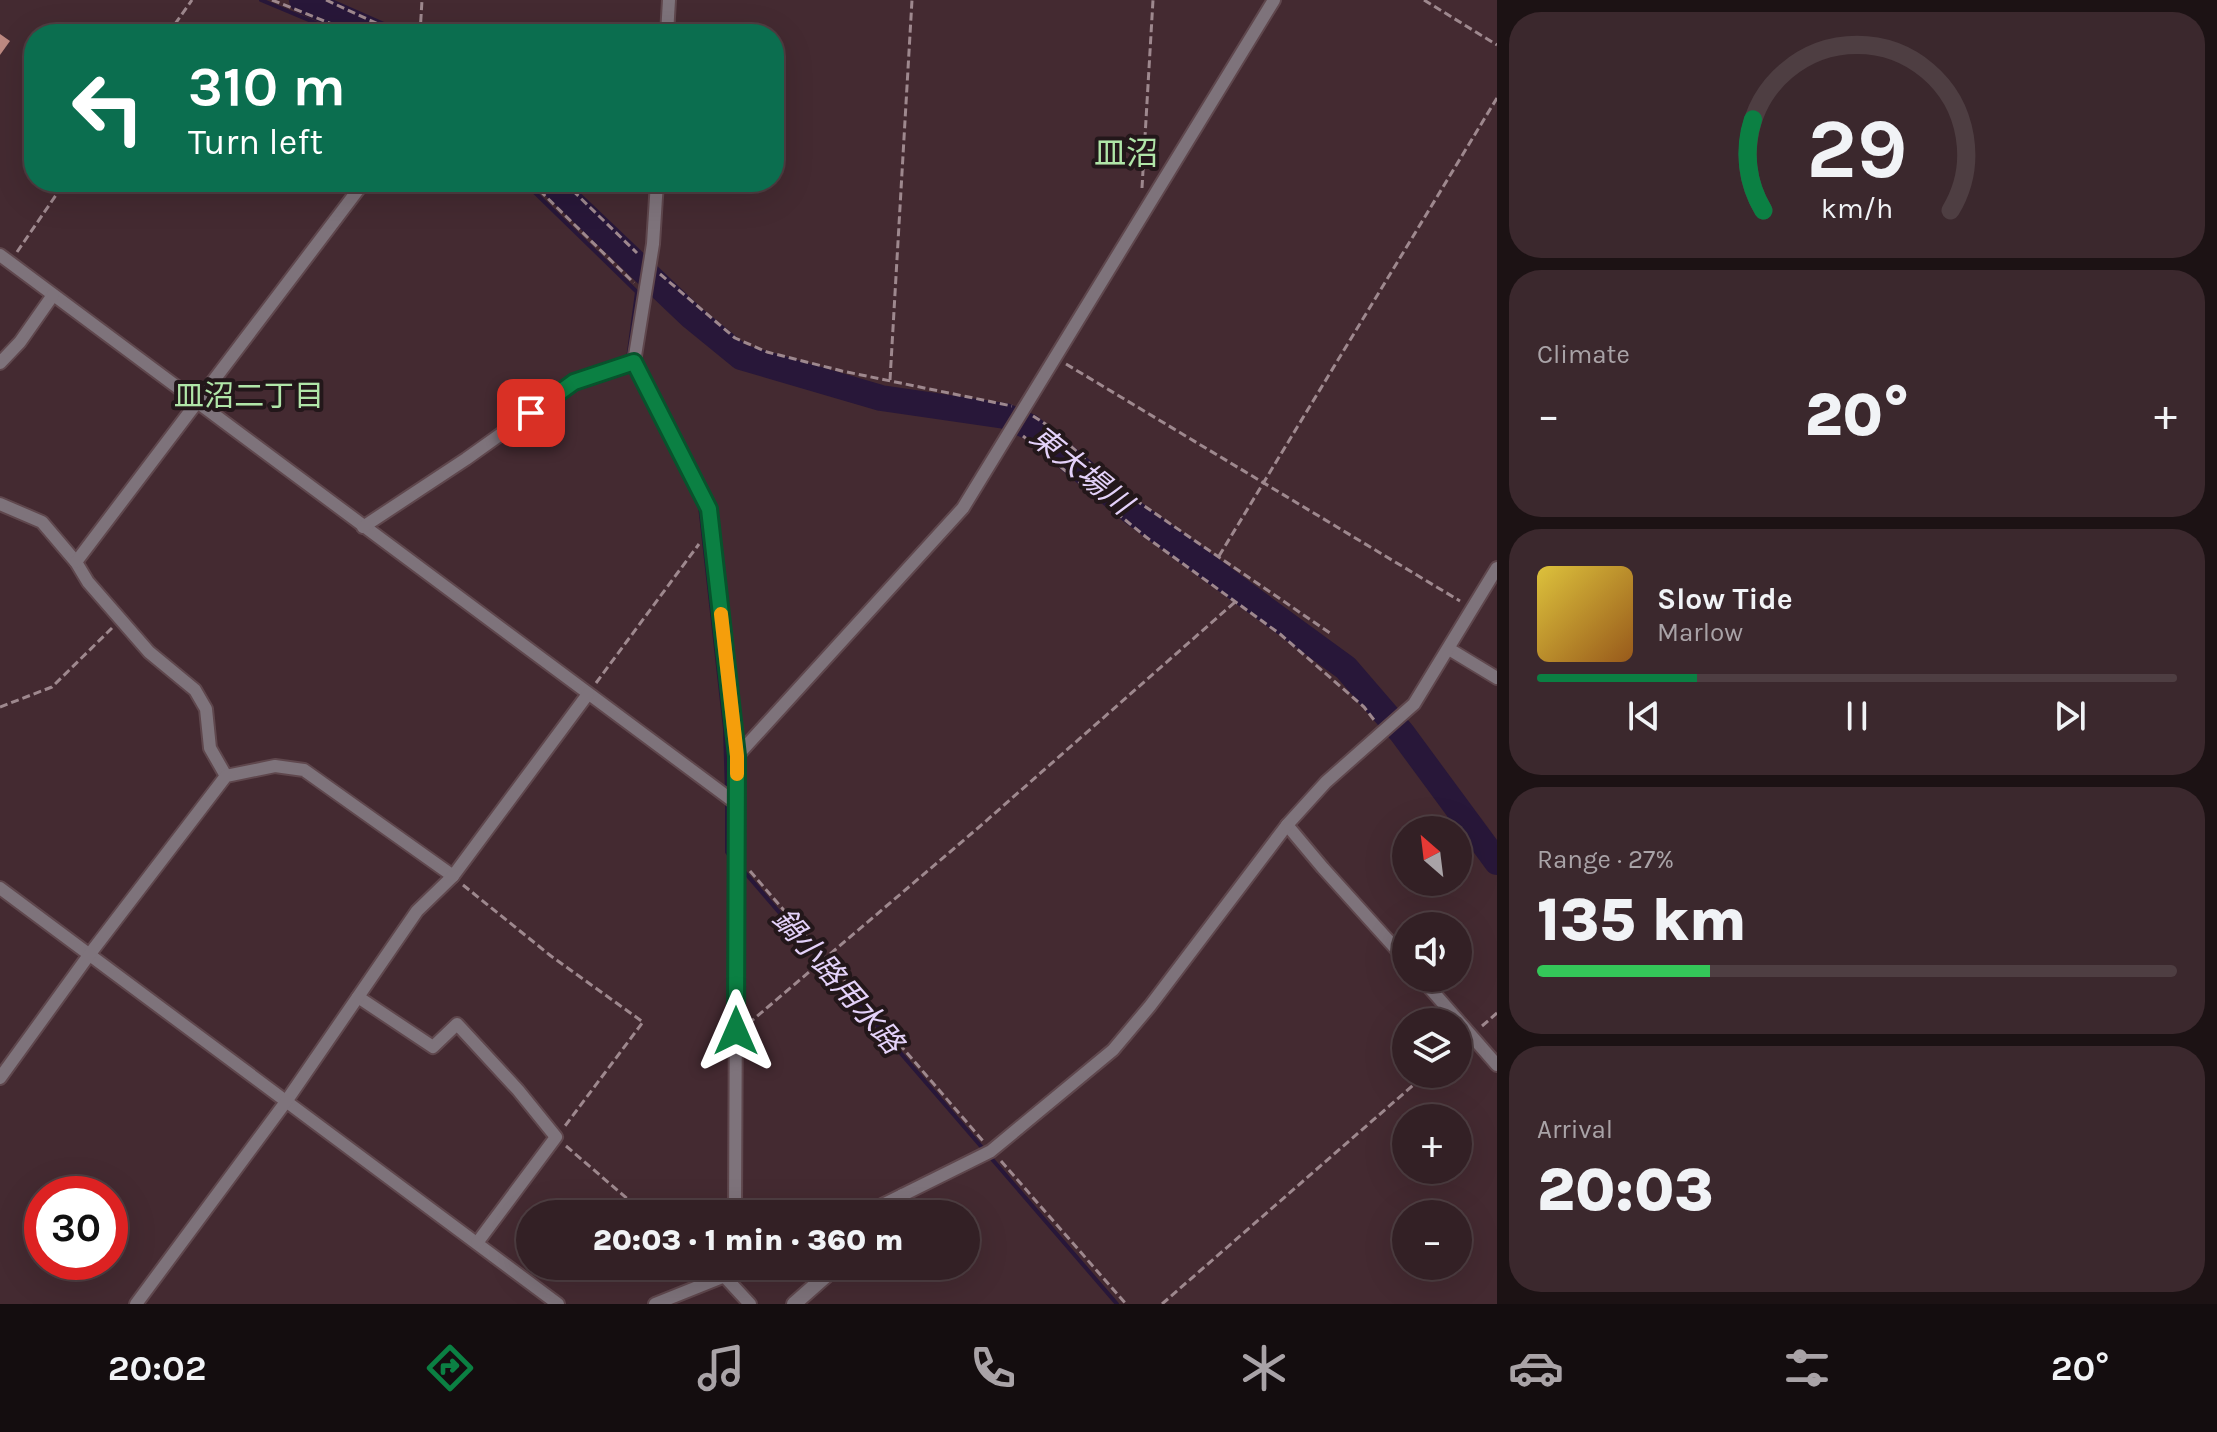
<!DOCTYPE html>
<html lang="en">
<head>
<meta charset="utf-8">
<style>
	:root { --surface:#332025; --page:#3b282d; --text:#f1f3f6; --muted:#a9a3a7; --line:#4e3e42; --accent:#0b8043 }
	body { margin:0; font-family:Karla,"Noto Sans JP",sans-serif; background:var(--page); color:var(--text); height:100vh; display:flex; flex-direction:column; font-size:30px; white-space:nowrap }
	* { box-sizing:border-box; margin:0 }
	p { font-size:26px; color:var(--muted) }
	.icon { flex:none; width:44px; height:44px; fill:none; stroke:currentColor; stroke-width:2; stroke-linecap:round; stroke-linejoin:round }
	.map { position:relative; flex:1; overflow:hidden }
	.panel { display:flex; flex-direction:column; gap:12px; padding:12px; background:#1c1214; width:720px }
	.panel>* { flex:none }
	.top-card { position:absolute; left:24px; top:24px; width:760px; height:168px; border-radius:32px; box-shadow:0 8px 32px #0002,0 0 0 2px var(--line); background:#0b6e4f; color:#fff; overflow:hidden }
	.needle { width:52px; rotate:332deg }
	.buttons { position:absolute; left:1392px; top:816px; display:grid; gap:16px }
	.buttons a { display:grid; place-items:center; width:80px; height:80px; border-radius:50%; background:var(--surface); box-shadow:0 8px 32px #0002,0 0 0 2px var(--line); font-size:40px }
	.speed { position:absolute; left:24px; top:1176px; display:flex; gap:16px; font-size:40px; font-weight:700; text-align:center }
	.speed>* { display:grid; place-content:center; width:104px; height:104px; border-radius:50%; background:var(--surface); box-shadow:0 8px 32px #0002,0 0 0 2px var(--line); line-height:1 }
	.speed .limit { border:12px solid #d22; background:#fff; color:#111 }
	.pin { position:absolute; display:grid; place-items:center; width:68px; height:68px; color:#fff; margin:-34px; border-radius:16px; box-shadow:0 4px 12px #0006 }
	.me { position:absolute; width:88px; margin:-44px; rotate:0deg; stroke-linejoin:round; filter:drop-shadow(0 0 6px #0008) }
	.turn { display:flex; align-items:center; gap:28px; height:168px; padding:0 32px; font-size:36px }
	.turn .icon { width:104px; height:104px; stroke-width:2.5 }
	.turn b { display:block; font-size:56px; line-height:68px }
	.big { font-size:60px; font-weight:800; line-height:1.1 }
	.panel .card { flex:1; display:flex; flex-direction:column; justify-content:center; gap:12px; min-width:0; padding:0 28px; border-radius:32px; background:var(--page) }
	.panel .dial { align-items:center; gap:0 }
	.dial svg { height:208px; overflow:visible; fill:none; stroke:var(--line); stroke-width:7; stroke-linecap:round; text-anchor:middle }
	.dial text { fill:var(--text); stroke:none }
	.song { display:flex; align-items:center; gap:24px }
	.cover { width:96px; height:96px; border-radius:12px; background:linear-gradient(135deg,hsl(50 70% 55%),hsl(30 70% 35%)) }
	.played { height:8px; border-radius:4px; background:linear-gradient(90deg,var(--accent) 25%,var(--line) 25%) }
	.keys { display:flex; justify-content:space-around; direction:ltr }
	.heat { display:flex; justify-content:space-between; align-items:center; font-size:44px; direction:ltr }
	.charge { height:12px; border-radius:6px; background:linear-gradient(90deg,#34c759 27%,var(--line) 0) }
	.trip { position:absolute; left:516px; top:1200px; width:464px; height:80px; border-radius:40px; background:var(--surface); box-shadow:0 8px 32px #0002,0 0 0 2px var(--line); font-weight:800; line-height:80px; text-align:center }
	.tabs { display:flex; height:128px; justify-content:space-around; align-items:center; background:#140d0f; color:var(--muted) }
	.tabs .icon { width:56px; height:56px }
	.tabs .current { color:var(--accent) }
	.tabs b { font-size:36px; color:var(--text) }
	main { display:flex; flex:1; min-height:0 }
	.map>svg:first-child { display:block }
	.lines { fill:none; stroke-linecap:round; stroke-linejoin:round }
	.stream { stroke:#281739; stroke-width:4 }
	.river { stroke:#281739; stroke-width:26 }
	.building { fill:#bd8981 }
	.minor-casing { stroke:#5f474d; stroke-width:16 }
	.tertiary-casing { stroke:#5f474d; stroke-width:18 }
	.path { stroke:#9e888e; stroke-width:3; stroke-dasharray:8 4; stroke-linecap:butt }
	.minor { stroke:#7e737b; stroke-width:12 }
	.tertiary { stroke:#7e737b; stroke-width:14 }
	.route-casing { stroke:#07532c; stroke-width:20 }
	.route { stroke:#0b8043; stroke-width:14 }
	.slow { stroke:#f59e0b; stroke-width:14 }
	.labels { text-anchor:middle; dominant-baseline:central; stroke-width:8; stroke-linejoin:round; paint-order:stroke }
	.neighbourhood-label { font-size:30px; fill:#b0e6a8; stroke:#23171a }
	.water-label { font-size:30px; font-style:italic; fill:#e4d2fa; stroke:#23171a }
	.quarter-label { font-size:32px; fill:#b0e6a8; stroke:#23171a }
</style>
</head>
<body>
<main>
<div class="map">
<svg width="1497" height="1304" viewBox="0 0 1497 1304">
	<rect width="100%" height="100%" fill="#442a31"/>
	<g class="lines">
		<g class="stream">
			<path d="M 261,0 L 342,34"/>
			<path d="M 524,182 L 637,292 L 628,359"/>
			<path d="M 630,368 L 700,506 L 725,729 L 727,793"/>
			<path d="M 727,802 L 727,852 L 732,859"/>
			<path d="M 741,868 L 1117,1304"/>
		</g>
		<g class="river">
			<path d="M 302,0 L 379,34"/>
			<path d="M 550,182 L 692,317 L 741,357 L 881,398 L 1005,416 L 1030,427 L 1131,511 L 1346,668 L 1402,733 L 1497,862"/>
		</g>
	</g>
	<path class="building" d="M 0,34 L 10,41 L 0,55 Z"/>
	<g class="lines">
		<g class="minor-casing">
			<g id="minor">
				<path d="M 667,34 L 669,0"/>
				<path d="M 657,182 L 653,244 L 634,362 L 709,509 L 737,756 L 735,1214"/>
				<path d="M 0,255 L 737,804"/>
				<path d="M 0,363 L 20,342 L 53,295"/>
				<path d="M 0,504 L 42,522 L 76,562 L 88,582 L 149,652 L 195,690 L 206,709 L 210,748 L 226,776"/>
				<path d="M 363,527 L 466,459 L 574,382 L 634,362"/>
				<path d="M 76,562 L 364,182"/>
				<path d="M 1449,649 L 1497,678"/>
				<path d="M 737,756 L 963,508 L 1274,0"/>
				<path d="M 1287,825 L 1323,868 L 1406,960"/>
				<path d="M 0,888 L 558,1304"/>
				<path d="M 1421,978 L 1497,1065"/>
				<path d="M 358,997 L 433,1047 L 457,1024 L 518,1090 L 556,1137 L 477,1243"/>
				<path d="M 0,1078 L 89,955 L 226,776 L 275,766 L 304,770 L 453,876"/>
				<path d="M 864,1214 L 991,1151 L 1113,1050 L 1150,1006 L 1287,825 L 1326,782 L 1414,704 L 1497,568"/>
				<path d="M 725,1277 L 750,1304"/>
				<path d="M 136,1304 L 285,1103 L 417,911 L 453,876 L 588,694"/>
				<path d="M 655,1304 L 750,1266"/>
			</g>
		</g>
		<g class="tertiary-casing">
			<g id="tertiary">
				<path d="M 894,1214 L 903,1196"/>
				<path d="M 794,1304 L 837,1266"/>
			</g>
		</g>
		<g class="path">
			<path d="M 272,0 L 357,34"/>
			<path d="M 326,0 L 400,34"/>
			<path d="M 1424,0 L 1497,45"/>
			<path d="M 168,34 L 192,0"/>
			<path d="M 420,34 L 422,0"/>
			<path d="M 531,182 L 634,283"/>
			<path d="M 564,182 L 637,253"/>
			<path d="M 1142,188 L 1153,0"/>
			<path d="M 17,252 L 65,182"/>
			<path d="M 660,274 L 735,338 L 767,352 L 842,371 L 1012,406"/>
			<path d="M 1066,364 L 1460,601"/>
			<path d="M 890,380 L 912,0"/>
			<path d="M 1033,416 L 1050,427 L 1112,484 L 1330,633"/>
			<path d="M 1023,436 L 1146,537 L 1280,634 L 1364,707 L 1374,720"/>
			<path d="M 1219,556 L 1497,98"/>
			<path d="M 596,683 L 699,544"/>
			<path d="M 0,707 L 52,687 L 112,628"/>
			<path d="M 750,871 L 983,1141"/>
			<path d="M 463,885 L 551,956 L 643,1022 L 565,1126"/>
			<path d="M 748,1024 L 978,828 L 1235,602"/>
			<path d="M 1482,1026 L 1497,1013"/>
			<path d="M 566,1146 L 645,1214"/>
			<path d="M 1001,1161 L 1126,1304"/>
			<path d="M 1162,1304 L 1426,1074"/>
		</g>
		<use href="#minor" class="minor"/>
		<use href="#tertiary" class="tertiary"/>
	</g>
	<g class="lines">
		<g class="route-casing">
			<path id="route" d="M 531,413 L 574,382 L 634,362 L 709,509 L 737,756 L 736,1031"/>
		</g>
		<use href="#route" class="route"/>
		<path class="slow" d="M 721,614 L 737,756 L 737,774"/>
	</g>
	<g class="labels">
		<g class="neighbourhood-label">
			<text x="249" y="396">皿沼二丁目</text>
		</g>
		<g class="water-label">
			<text transform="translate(1081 470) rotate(39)">東大場川</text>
			<text transform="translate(838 981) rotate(49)">鍋小路用水路</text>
		</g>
		<g class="quarter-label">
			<text x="1126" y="153">皿沼</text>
		</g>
	</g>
</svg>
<div class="buttons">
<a><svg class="needle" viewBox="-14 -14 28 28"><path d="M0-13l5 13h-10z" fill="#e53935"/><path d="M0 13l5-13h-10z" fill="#a9a3a7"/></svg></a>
<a><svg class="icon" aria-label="sound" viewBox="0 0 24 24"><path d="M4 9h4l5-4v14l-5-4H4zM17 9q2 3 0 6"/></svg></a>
<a><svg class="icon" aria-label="layers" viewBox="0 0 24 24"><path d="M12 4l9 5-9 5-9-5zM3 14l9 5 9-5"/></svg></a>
<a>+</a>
<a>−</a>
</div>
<div class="speed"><div class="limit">30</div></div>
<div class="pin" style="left:531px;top:413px;background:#d93025"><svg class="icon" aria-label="arrive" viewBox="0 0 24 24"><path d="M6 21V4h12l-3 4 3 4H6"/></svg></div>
<svg class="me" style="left:736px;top:1031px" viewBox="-20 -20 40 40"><path d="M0-17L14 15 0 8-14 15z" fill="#0b8043" stroke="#fff" stroke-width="4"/></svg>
<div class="trip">20:03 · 1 min · 360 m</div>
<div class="top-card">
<div class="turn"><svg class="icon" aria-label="left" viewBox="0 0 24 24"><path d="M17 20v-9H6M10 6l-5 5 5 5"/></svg><div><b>310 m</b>Turn left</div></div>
</div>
</div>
<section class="panel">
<div class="card dial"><svg viewBox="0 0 100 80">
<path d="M14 69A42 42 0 1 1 86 69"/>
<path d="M14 69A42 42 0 0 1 10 34" stroke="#0b8043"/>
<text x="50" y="56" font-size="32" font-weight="700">29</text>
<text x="50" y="72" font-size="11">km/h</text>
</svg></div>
<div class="card"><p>Climate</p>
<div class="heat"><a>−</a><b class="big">20°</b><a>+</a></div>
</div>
<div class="card">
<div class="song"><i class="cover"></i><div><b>Slow Tide</b><p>Marlow</p></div></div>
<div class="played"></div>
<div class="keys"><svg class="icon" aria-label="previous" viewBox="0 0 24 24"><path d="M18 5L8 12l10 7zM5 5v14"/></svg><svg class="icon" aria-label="pause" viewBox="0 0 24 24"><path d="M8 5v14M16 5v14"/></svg><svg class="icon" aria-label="next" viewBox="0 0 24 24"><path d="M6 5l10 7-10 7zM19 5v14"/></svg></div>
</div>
<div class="card"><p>Range · 27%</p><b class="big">135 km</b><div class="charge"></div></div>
<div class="card"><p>Arrival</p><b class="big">20:03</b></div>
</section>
</main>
<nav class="tabs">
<b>20:02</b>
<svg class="icon current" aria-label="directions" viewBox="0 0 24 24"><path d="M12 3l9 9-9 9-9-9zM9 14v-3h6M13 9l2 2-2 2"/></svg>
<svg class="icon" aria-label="music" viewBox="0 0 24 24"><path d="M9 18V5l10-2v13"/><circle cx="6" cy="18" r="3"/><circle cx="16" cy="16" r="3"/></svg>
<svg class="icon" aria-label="phone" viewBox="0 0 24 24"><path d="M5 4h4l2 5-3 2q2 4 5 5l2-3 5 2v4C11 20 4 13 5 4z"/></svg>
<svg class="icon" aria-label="climate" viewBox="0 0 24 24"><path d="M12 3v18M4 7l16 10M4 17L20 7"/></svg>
<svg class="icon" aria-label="car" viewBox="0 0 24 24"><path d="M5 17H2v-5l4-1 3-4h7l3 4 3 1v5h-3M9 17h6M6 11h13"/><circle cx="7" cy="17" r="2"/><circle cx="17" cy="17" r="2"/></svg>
<svg class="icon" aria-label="filters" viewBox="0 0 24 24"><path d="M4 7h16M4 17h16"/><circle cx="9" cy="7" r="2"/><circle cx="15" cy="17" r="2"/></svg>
<b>20°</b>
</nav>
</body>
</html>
